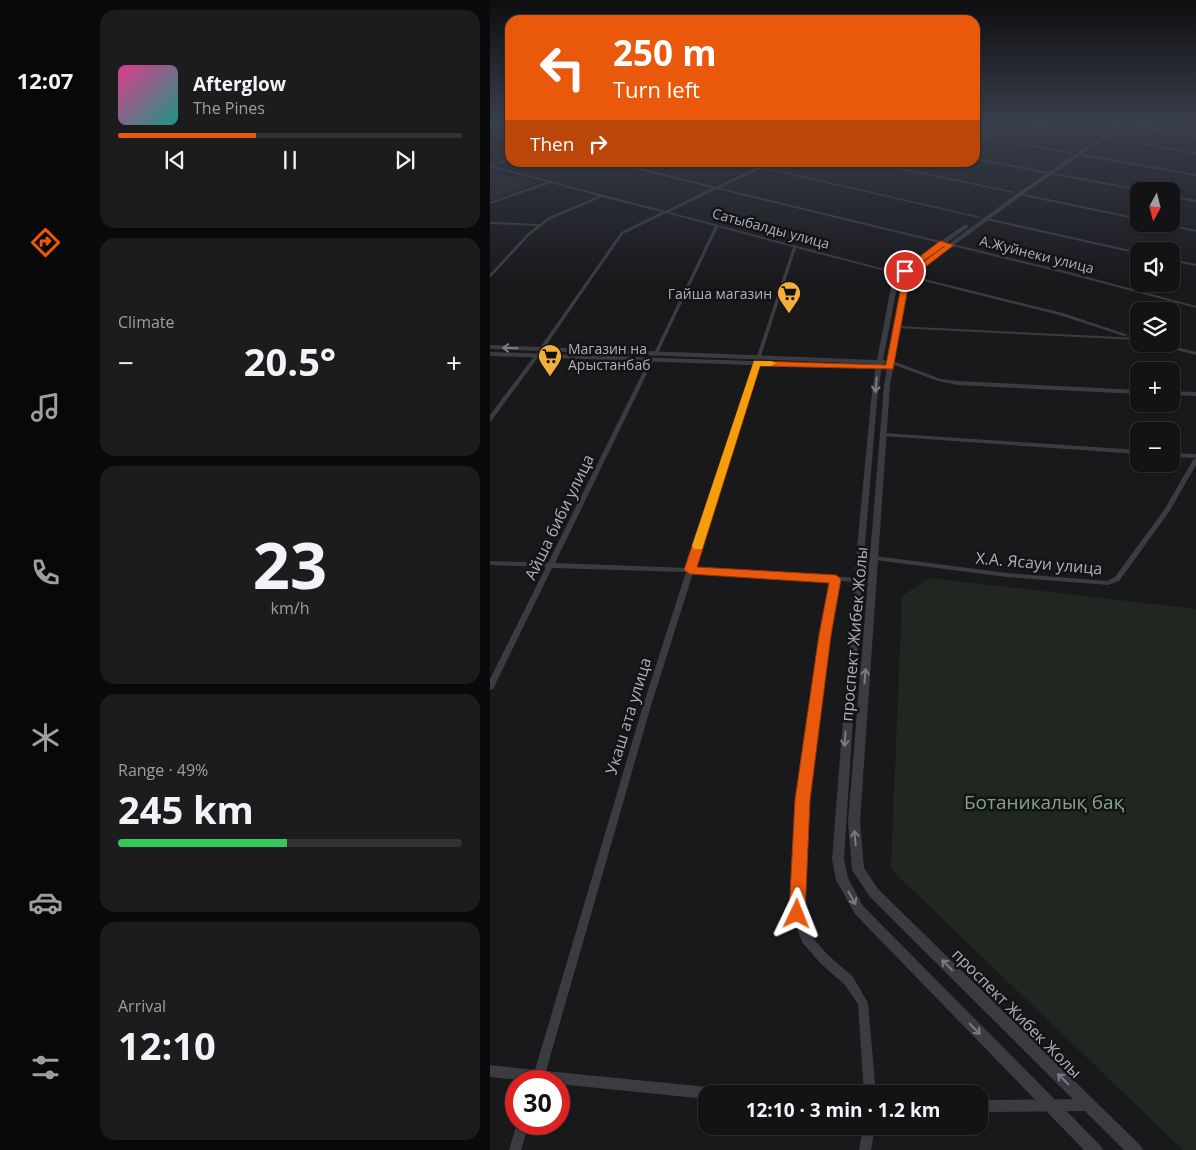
<!DOCTYPE html>
<html lang="en">
<head>
<meta charset="utf-8">
<style>
	:root { --surface:#131315; --page:#1c1c1e; --text:#f1f3f6; --muted:#9d9ea0; --line:#323234; --accent:#ea580c }
	body { margin:0; font-family:"Open Sans",sans-serif; background:var(--page); color:var(--text); height:100vh; display:flex; flex-direction:column; font-size:19px; white-space:nowrap }
	* { box-sizing:border-box; margin:0 }
	p { font-size:16px; color:var(--muted) }
	.icon { flex:none; width:28px; height:28px; fill:none; stroke:currentColor; stroke-width:2; stroke-linecap:round; stroke-linejoin:round }
	.map { position:relative; flex:1; overflow:hidden }
	.panel { display:flex; flex-direction:column; gap:10px; padding:10px; background:#0a0a0c; width:400px }
	.panel>* { flex:none }
	.top-card { position:absolute; left:15px; top:15px; width:475px; height:152px; border-radius:15px; box-shadow:0 1px 4px #0004,0 0 0 1px var(--line); background:#ea580c; color:#fff; overflow:hidden }
	.needle { width:32px; rotate:187deg }
	.fabs { position:absolute; left:640px; top:182px; display:grid; gap:10px }
	.fabs a { display:grid; place-items:center; width:50px; height:50px; border-radius:10px; background:var(--surface); box-shadow:0 1px 4px #0004,0 0 0 1px var(--line); font-size:25px }
	.speed { position:absolute; left:15px; top:1070px; display:flex; gap:10px; font-size:25px; font-weight:700; text-align:center }
	.speed>* { display:grid; place-content:center; width:65px; height:65px; border-radius:50%; background:var(--surface); box-shadow:0 1px 4px #0004,0 0 0 1px var(--line); line-height:1 }
	.speed .limit { border:8px solid #d22; background:#fff; color:#111 }
	.pin { position:absolute; display:grid; place-items:center; width:42px; height:42px; color:#fff; margin:-21px; border:2px solid #fff; border-radius:50%; box-shadow:0 1px 5px #0007 }
	.me { position:absolute; width:55px; margin:-28px; rotate:2deg; stroke-linejoin:round; filter:drop-shadow(0 0 4px #0008) }
	.turn { display:flex; align-items:center; gap:18px; height:105px; padding:0 25px; font-size:22px }
	.turn .icon { width:65px; height:65px; stroke-width:2.5 }
	.turn b { display:block; font-size:35px; line-height:42px }
	.then { display:flex; align-items:center; height:48px; padding:0 25px; background:#0003; gap:10px; font-size:19px }
	.big { font-size:38px; font-weight:700; line-height:1.1 }
	.panel .widget { flex:1; display:flex; flex-direction:column; justify-content:center; gap:8px; min-width:0; padding:0 18px; border-radius:15px; background:var(--page) }
	.panel .dial { align-items:center; gap:0 }
	.dial b { font-size:65px; line-height:1 }
	.song { display:flex; align-items:center; gap:15px }
	.cover { width:60px; height:60px; border-radius:8px; background:linear-gradient(135deg,hsl(330 70% 55%),hsl(170 70% 35%)) }
	.played { height:5px; border-radius:2px; background:linear-gradient(90deg,var(--accent) 40%,var(--line) 40%) }
	.keys { display:flex; justify-content:space-around; direction:ltr }
	.heat { display:flex; justify-content:space-between; align-items:center; font-size:28px; direction:ltr }
	.charge { height:8px; border-radius:4px; background:linear-gradient(90deg,#34c759 49%,var(--line) 0) }
	.trip { position:absolute; left:208px; top:1085px; width:290px; height:50px; border-radius:15px; background:var(--surface); box-shadow:0 1px 4px #0004,0 0 0 1px var(--line); font-weight:700; line-height:50px; text-align:center }
	main { display:flex; flex:1; min-height:0 }
	.tab-bar { display:flex; flex-direction:column; width:90px; justify-content:space-around; align-items:center; background:#080808; color:var(--muted) }
	.tab-bar .icon { width:35px; height:35px }
	.tab-bar .on { color:var(--accent) }
	.tab-bar b { font-size:22px; color:var(--text) }
	.map>svg:first-child { display:block }
	.built { fill:#252529 }
	.green { fill:#1f2720 }
	.lines { fill:none; stroke-linecap:round; stroke-linejoin:round }
	.minor { fill:#3a3c41; fill-rule:evenodd }
	.tertiary { fill:#3a3c41; fill-rule:evenodd }
	.primary { fill:#565960; fill-rule:evenodd }
	.oneway { stroke:#797c84 }
	.route { fill:#ea580c; stroke:#983908 }
	.slow { fill:#f59e0b }
	.labels { text-anchor:middle; dominant-baseline:central; stroke-width:5; stroke-linejoin:round; paint-order:stroke }
	.far-street-label { font-size:14px; fill:#acb1bb; stroke:#141417 }
	.far-poi-label { font-size:14px; fill:#acb1bb; stroke:#141417; text-anchor:end }
	.street-label { font-size:16px; fill:#acb1bb; stroke:#141417 }
	.near-park-label { font-size:19px; fill:#83a684; stroke:#141417 }
</style>
</head>
<body>
<main>
<nav class="tab-bar">
<b>12:07</b>
<svg class="icon on" aria-label="directions" viewBox="0 0 24 24"><path d="M12 3l9 9-9 9-9-9zM9 14v-3h6M13 9l2 2-2 2"/></svg>
<svg class="icon" aria-label="music" viewBox="0 0 24 24"><path d="M9 18V5l10-2v13"/><circle cx="6" cy="18" r="3"/><circle cx="16" cy="16" r="3"/></svg>
<svg class="icon" aria-label="phone" viewBox="0 0 24 24"><path d="M5 4h4l2 5-3 2q2 4 5 5l2-3 5 2v4C11 20 4 13 5 4z"/></svg>
<svg class="icon" aria-label="climate" viewBox="0 0 24 24"><path d="M12 3v18M4 7l16 10M4 17L20 7"/></svg>
<svg class="icon" aria-label="car" viewBox="0 0 24 24"><path d="M5 17H2v-5l4-1 3-4h7l3 4 3 1v5h-3M9 17h6M6 11h13"/><circle cx="7" cy="17" r="2"/><circle cx="17" cy="17" r="2"/></svg>
<svg class="icon" aria-label="filters" viewBox="0 0 24 24"><path d="M4 7h16M4 17h16"/><circle cx="9" cy="7" r="2"/><circle cx="15" cy="17" r="2"/></svg>
</nav>
<section class="panel">
<div class="widget">
<div class="song"><i class="cover"></i><div><b>Afterglow</b><p>The Pines</p></div></div>
<div class="played"></div>
<div class="keys"><svg class="icon" aria-label="previous" viewBox="0 0 24 24"><path d="M18 5L8 12l10 7zM5 5v14"/></svg><svg class="icon" aria-label="pause" viewBox="0 0 24 24"><path d="M8 5v14M16 5v14"/></svg><svg class="icon" aria-label="next" viewBox="0 0 24 24"><path d="M6 5l10 7-10 7zM19 5v14"/></svg></div>
</div>
<div class="widget"><p>Climate</p>
<div class="heat"><a>−</a><b class="big">20.5°</b><a>+</a></div>
</div>
<div class="widget dial"><b>23</b><p>km/h</p></div>
<div class="widget"><p>Range · 49%</p><b class="big">245 km</b><div class="charge"></div></div>
<div class="widget"><p>Arrival</p><b class="big">12:10</b></div>
</section>
<div class="map">
<svg width="706" height="1150" viewBox="0 0 706 1150">
	<rect width="100%" height="100%" fill="#19191c"/>
	<path class="built" d="M 0,170 L 48,183 L 3,200 L 0,199 Z"/>
	<path class="green" d="M 439,578 L 706,609 L 706,1150 L 693,1150 L 409,877 L 401,868 L 412,596 Z"/>
	<g class="lines">
		<g class="minor">
			<path d="M 513,121 L 518,121 L 607,136 L 606,137 L 514,122 Z"/>
			<path d="M 634,122 L 706,135 L 706,137 L 633,124 Z"/>
			<path d="M 0,133 L 20,138 L 20,140 L 0,135 Z"/>
			<path d="M 485,135 L 581,152 L 583,153 L 581,154 L 485,137 Z"/>
			<path d="M 611,136 L 706,152 L 706,154 L 612,138 Z"/>
			<path d="M 588,153 L 706,174 L 706,176 L 587,155 Z"/>
			<path d="M 20,158 L 20,160 L 3,166 L 175,211 L 223,188 L 118,162 L 125,162 L 226,187 L 267,167 L 247,162 C 254,162 264,166 269,166 C 274,166 277,162 282,162 L 273,167 L 491,217 L 489,218 L 271,168 L 230,188 L 579,272 L 706,306 L 706,308 L 578,274 L 227,189 L 179,212 L 413,274 L 411,275 L 306,248 L 271,356 L 267,357 L 267,356 L 303,247 L 228,227 L 168,353 L 164,354 L 164,353 L 225,226 L 176,213 L 133,234 L 53,350 L 51,350 L 49,349 L 131,232 L 172,212 L 112,197 L 59,220 L 39,236 L 0,278 L 0,274 L 37,234 L 47,226 L 0,224 L 0,222 L 50,224 L 57,218 L 109,196 L 61,183 L 0,204 L 0,202 L 57,182 L 0,167 L 0,165 Z"/>
			<path d="M 485,158 L 655,190 L 657,191 L 651,191 L 485,160 Z"/>
			<path d="M 375,162 L 383,162 L 525,192 L 523,193 Z"/>
			<path d="M 530,193 L 649,218 L 649,220 L 529,195 Z"/>
			<path d="M 681,195 L 706,200 L 706,202 L 681,197 Z"/>
			<path d="M 497,218 L 649,252 L 649,254 L 496,220 L 495,219 Z"/>
			<path d="M 671,224 L 677,224 L 706,230 L 706,232 Z"/>
			<path d="M 681,259 L 706,264 L 706,266 L 681,261 Z"/>
			<path d="M 418,275 L 573,313 L 638,335 L 634,336 L 569,315 L 418,277 Z"/>
			<path d="M 405,326 L 649,338 L 649,340 L 407,328 L 405,328 Z"/>
			<path d="M 667,344 L 674,344 L 706,352 L 706,355 L 667,345 Z"/>
			<path d="M 45,355 L 49,356 L 2,420 L 0,421 L 0,415 Z"/>
			<path d="M 160,358 L 164,359 L 65,563 L 198,568 L 264,363 L 269,362 L 270,363 L 205,568 L 368,578 L 371,580 L 368,582 L 349,581 L 339,635 L 316,800 L 312,914 L 320,935 L 338,955 L 363,977 L 378,1003 L 386,1094 L 374,1094 L 368,1004 L 355,985 L 330,963 L 312,942 L 302,914 L 308,800 L 331,635 L 342,581 L 203,573 L 160,709 L 56,1071 L 228,1088 L 232,1090 L 234,1094 L 216,1094 L 216,1099 L 69,1084 L 69,1081 L 41,1081 L 0,1077 L 0,1065 L 45,1070 L 152,709 L 196,572 L 62,568 L 4,687 L 3,689 L 0,690 L 0,679 L 56,567 L 0,565 L 0,561 L 58,563 Z"/>
			<path d="M 399,361 L 403,361 L 451,379 L 468,381 L 649,390 L 649,394 L 468,385 L 448,381 L 399,363 Z"/>
			<path d="M 681,391 L 706,392 L 706,396 L 681,395 Z"/>
			<path d="M 394,433 L 649,450 L 649,454 L 392,436 L 392,434 Z"/>
			<path d="M 681,453 L 706,454 L 706,458 L 681,457 Z"/>
			<path d="M 706,458 L 706,465 L 679,512 L 629,581 L 618,585 L 517,577 L 385,560 L 382,558 L 385,556 L 517,573 L 617,581 L 625,577 L 674,510 L 703,460 Z"/>
			<path d="M 596,1099 L 600,1101 L 602,1105 L 600,1109 L 596,1111 L 489,1112 L 489,1100 Z"/>
			<path d="M 27,1124 L 39,1124 L 31,1150 L 19,1150 Z"/>
			<path d="M 373,1126 L 385,1126 L 381,1150 L 369,1150 Z"/>
		</g>
		<g class="tertiary">
			<path d="M 635,121 L 639,121 L 532,195 L 426,273 L 419,282 L 400,385 L 370,822 L 374,868 L 388,889 L 650,1145 L 653,1150 L 634,1150 L 380,897 L 362,870 L 358,822 L 394,385 L 398,363 L 392,364 L 387,401 L 372,580 L 354,859 L 358,878 L 373,906 L 610,1145 L 613,1150 L 594,1150 L 365,914 L 346,880 L 342,859 L 364,580 L 381,401 L 386,364 L 0,349 L 0,345 L 387,360 L 401,287 C 410,266 455,239 474,225 L 478,225 L 478,227 L 417,272 L 410,280 L 407,287 L 393,360 L 398,361 L 413,282 L 422,271 L 528,193 Z"/>
			<path d="M 0,352 L 320,363 L 323,365 L 320,367 L 0,356 Z"/>
		</g>
		<path class="primary" d="M 684,121 L 706,123 L 706,125 L 686,122 Z"/>
	</g>
	<defs><path id="oneway-shaft" d="M-6 0H5M1.5-3L5.5 0L1.5 3" fill="none" stroke-width="1.6" stroke-linecap="round" stroke-linejoin="round" transform="scale(1.25)"/></defs>
	<g class="oneway">
		<use href="#oneway-shaft" transform="translate(20 348) rotate(-178)"/>
		<use href="#oneway-shaft" transform="translate(386 385) rotate(96)"/>
		<use href="#oneway-shaft" transform="translate(375 676) rotate(-85)"/>
		<use href="#oneway-shaft" transform="translate(355 739) rotate(94)"/>
		<use href="#oneway-shaft" transform="translate(365 838) rotate(-95)"/>
		<use href="#oneway-shaft" transform="translate(362 898) rotate(61)"/>
		<use href="#oneway-shaft" transform="translate(457 965) rotate(-135)"/>
		<use href="#oneway-shaft" transform="translate(485 1029) rotate(45)"/>
		<use href="#oneway-shaft" transform="translate(573 1079) rotate(-135)"/>
	</g>
	<linearGradient id="sky" x2="0" y2="1"><stop stop-color="#0e0e0f"/><stop offset="0.43" stop-color="#383e4b"/><stop offset="1" stop-color="#383e4b" stop-opacity="0"/></linearGradient>
	<rect width="706" height="282" fill="url(#sky)"/>
	<path class="route" d="M 450,241 L 464,245 L 426,274 L 419,282 L 403,369 L 270,366 L 207,567 L 346,575 L 351,579 L 341,635 L 320,800 L 315,914 L 313,920 L 307,922 L 301,920 L 299,914 L 305,800 L 329,635 L 339,583 L 200,574 L 194,570 L 264,361 L 396,365 L 412,282 L 421,271 L 455,246 L 417,272 L 411,271 Z"/>
	<path class="slow" d="M 264,361 L 281,361 L 286,363 L 281,366 L 270,366 L 213,546 L 212,549 L 204,549 L 202,546 Z"/>
	<defs>
		<g id="supermarket-pin" transform="scale(1.25)"><path d="M0 17L-7.5 6A9.5 9.5 0 1 1 7.5 6Z" fill="#f2af3b" stroke="#141417"/><path d="M-6-5.5h2.5l.6 2H6L4.5 2H-2.5L-4.4-4H-6ZM-1.5 3.2a1.3 1.3 0 1 0 .1 0ZM3 3.2a1.3 1.3 0 1 0 .1 0Z" fill="#111"/></g>
	</defs>
	<g fill-rule="evenodd">
		<use href="#supermarket-pin" x="299" y="293"/>
		<use href="#supermarket-pin" x="60" y="356"/>
	</g>
	<g class="labels">
		<g class="far-street-label">
			<text transform="translate(281 228) rotate(15)">Сатыбалды улица</text>
			<text transform="translate(547 254) rotate(14)">А.Жуйнеки улица</text>
		</g>
		<g class="far-poi-label">
			<text x="282" y="293">Гайша магазин</text>
			<text x="78" y="348" text-anchor="start">Магазин на<tspan x="78" dy="16">Арыстанбаб</tspan></text>
		</g>
		<g class="street-label">
			<text transform="translate(69 517) rotate(-64)">Айша биби улица</text>
			<text transform="translate(549 563) rotate(5)">Х.А. Ясауи улица</text>
			<text transform="translate(364 634) rotate(-85)">проспект Жибек Жолы</text>
			<text transform="translate(138 716) rotate(-73)">Укаш ата улица</text>
			<text transform="translate(527 1013) rotate(45)">проспект Жибек Жолы</text>
		</g>
		<g class="near-park-label">
			<text x="554" y="802">Ботаникалық бақ</text>
		</g>
	</g>
</svg>
<div class="fabs">
<a><svg class="needle" viewBox="-14 -14 28 28"><path d="M0-13l5 13h-10z" fill="#e53935"/><path d="M0 13l5-13h-10z" fill="#9d9ea0"/></svg></a>
<a><svg class="icon" aria-label="sound" viewBox="0 0 24 24"><path d="M4 9h4l5-4v14l-5-4H4zM17 9q2 3 0 6"/></svg></a>
<a><svg class="icon" aria-label="layers" viewBox="0 0 24 24"><path d="M12 4l9 5-9 5-9-5zM3 14l9 5 9-5"/></svg></a>
<a>+</a>
<a>−</a>
</div>
<div class="speed"><div class="limit">30</div></div>
<div class="pin" style="left:415px;top:271px;background:#d93025"><svg class="icon" aria-label="arrive" viewBox="0 0 24 24"><path d="M6 21V4h12l-3 4 3 4H6"/></svg></div>
<svg class="me" style="left:307px;top:914px" viewBox="-20 -20 40 40"><path d="M0-17L14 15 0 8-14 15z" fill="#ea580c" stroke="#fff" stroke-width="4"/></svg>
<div class="trip">12:10 · 3 min · 1.2 km</div>
<div class="top-card">
<div class="turn"><svg class="icon" aria-label="left" viewBox="0 0 24 24"><path d="M17 20v-9H6M10 6l-5 5 5 5"/></svg><div><b>250 m</b>Turn left</div></div>
<div class="then">Then<svg class="icon" aria-label="right" viewBox="0 0 24 24"><path d="M7 20v-9h11M14 6l5 5-5 5"/></svg></div>
</div>
</div>
</main>
</body>
</html>
